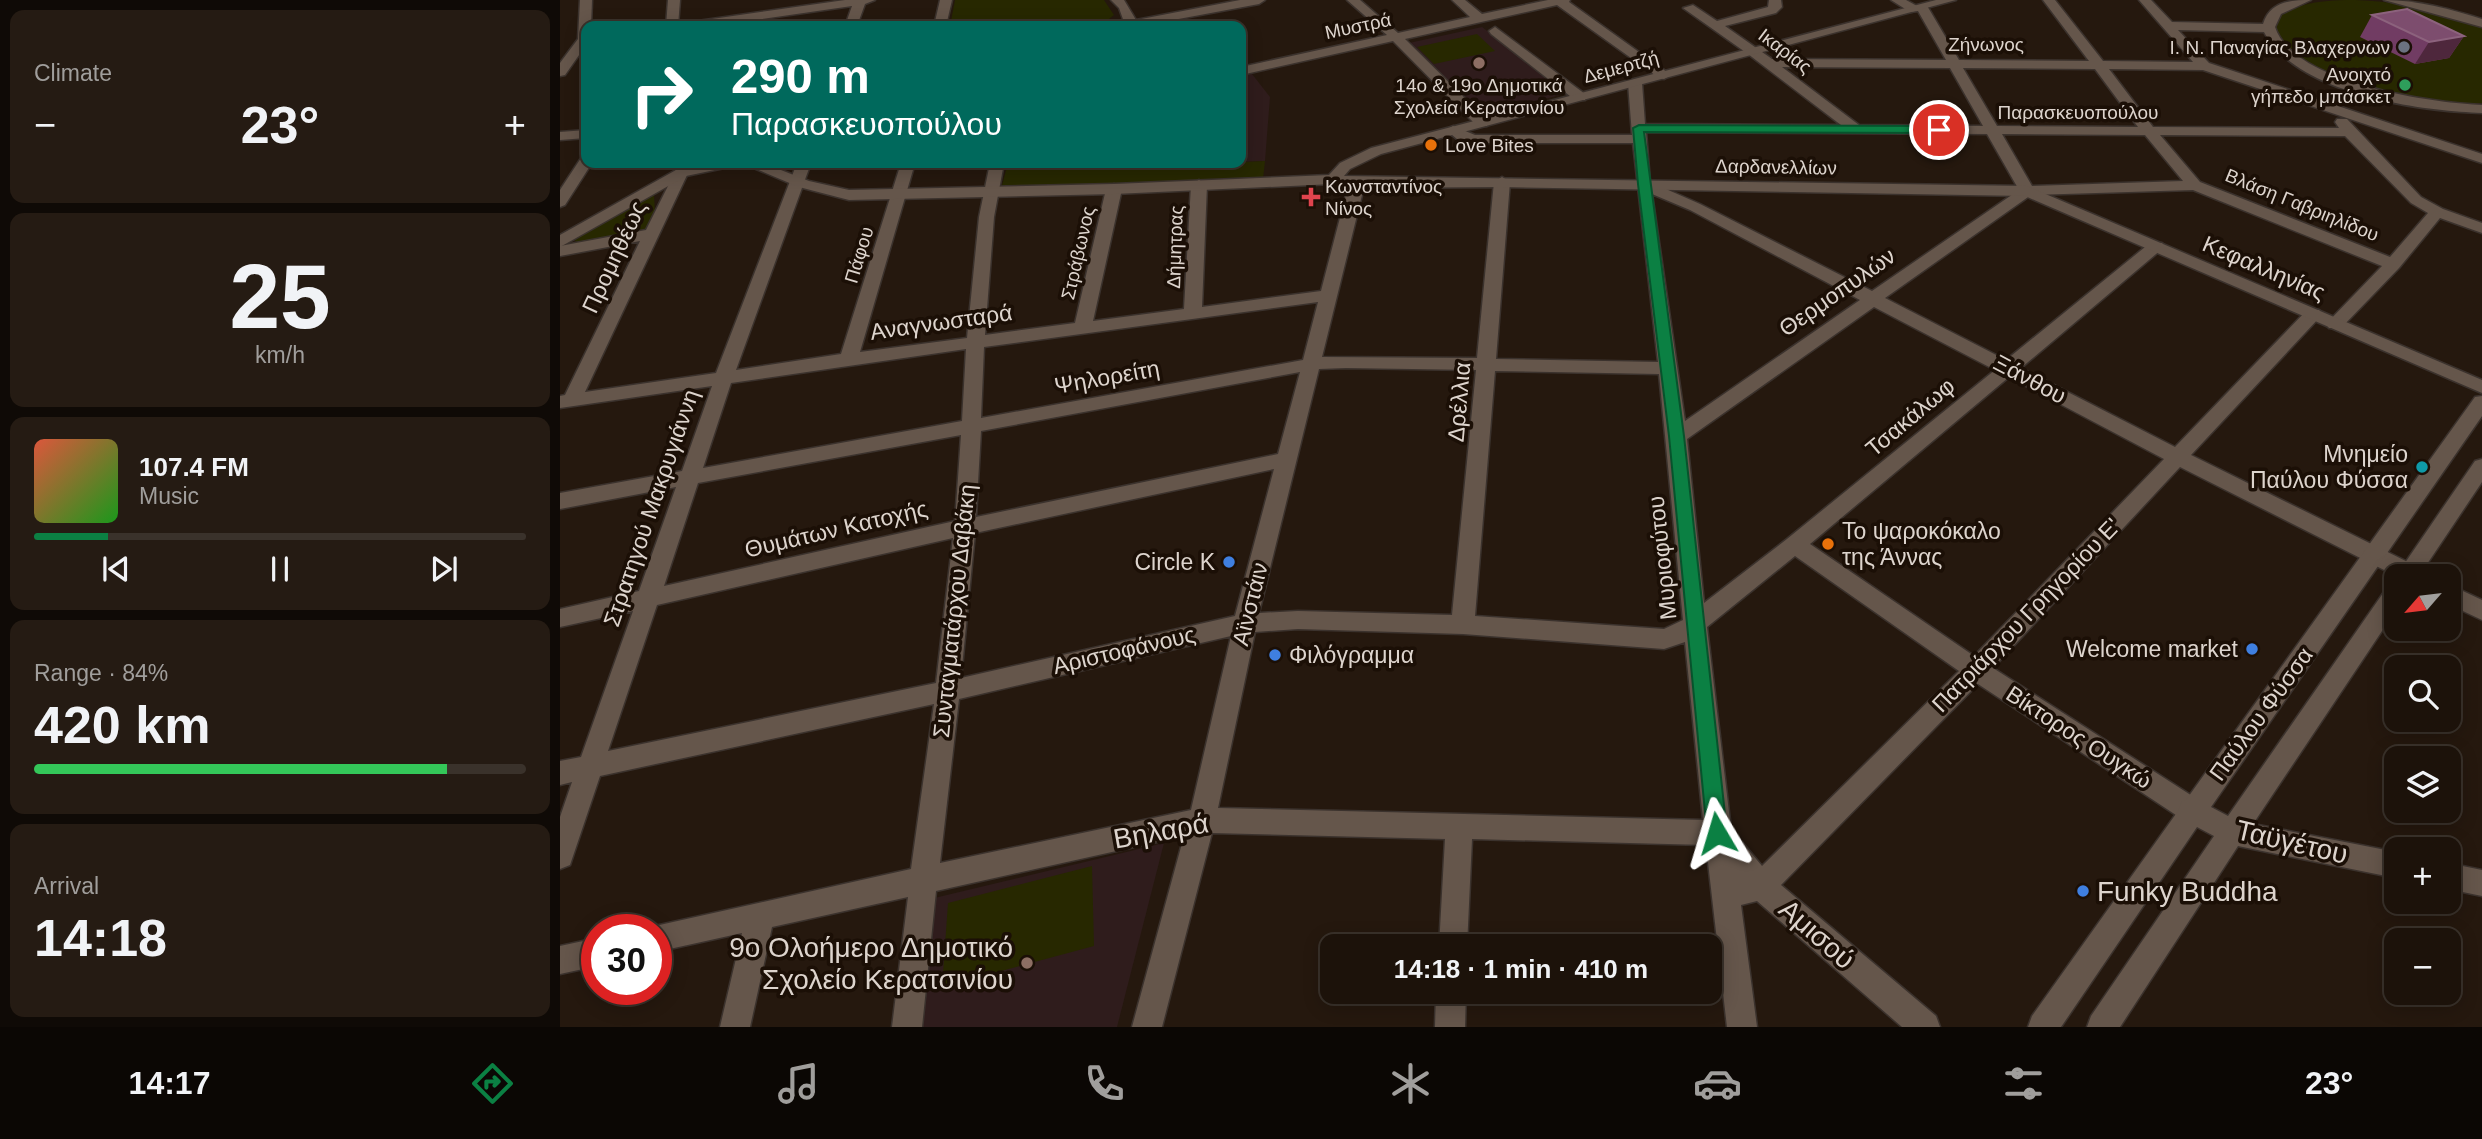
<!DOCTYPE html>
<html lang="en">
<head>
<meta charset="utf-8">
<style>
	:root { --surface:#1c120a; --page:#251b13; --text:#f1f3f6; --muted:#a09e9c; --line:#3a322b; --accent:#0b8043 }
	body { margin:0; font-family:Helvetica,sans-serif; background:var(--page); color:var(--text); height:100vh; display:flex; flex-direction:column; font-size:26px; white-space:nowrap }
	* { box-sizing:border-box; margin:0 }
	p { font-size:23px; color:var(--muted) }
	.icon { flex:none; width:38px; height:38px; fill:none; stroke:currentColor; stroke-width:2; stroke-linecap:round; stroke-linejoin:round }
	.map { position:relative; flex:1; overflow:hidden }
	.details { display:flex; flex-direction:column; gap:10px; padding:10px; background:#0f0a06; width:560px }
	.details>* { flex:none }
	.top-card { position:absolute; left:21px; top:21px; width:665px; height:147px; border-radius:14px; box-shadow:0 4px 18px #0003,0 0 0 2px var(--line); background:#00695c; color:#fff; overflow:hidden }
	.needle { width:46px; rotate:242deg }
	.tools { position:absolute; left:1824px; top:564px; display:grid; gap:14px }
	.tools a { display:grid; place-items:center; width:77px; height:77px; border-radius:14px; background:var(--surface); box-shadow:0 4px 18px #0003,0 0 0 2px var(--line); font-size:35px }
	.speed { position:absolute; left:21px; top:914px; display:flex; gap:14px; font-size:35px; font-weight:700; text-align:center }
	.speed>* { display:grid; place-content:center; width:91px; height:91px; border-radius:50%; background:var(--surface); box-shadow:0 4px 18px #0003,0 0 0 2px var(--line); line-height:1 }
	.speed .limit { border:10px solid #d22; background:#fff; color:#111 }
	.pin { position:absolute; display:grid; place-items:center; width:60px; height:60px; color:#fff; margin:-30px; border:4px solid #fff; border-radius:50%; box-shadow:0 2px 7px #0007 }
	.me { position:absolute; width:77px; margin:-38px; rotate:353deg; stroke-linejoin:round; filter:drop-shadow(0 0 5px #0008) }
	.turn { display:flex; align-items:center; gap:24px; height:147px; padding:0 35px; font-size:32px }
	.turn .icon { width:91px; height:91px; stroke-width:2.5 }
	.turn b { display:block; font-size:49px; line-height:60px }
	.big { font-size:52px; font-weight:700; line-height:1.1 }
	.details .card { flex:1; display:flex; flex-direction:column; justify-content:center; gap:10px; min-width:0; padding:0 24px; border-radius:14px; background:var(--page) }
	.details .dial { align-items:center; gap:0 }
	.dial b { font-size:91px; line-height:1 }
	.song { display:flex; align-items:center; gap:21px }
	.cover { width:84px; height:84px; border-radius:10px; background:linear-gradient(135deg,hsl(10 70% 55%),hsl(120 70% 35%)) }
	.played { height:7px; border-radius:4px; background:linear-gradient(90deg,var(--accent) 15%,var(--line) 15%) }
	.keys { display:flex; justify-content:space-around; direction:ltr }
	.heat { display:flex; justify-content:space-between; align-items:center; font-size:38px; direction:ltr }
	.charge { height:10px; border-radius:5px; background:linear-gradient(90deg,#34c759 84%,var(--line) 0) }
	.trip { position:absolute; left:760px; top:934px; width:402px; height:70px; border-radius:14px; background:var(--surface); box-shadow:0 4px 18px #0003,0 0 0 2px var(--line); font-weight:700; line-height:70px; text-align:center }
	.dock { display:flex; height:112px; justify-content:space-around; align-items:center; background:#0b0704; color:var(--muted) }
	.dock .icon { width:49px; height:49px }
	.dock .active { color:var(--accent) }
	.dock b { font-size:32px; color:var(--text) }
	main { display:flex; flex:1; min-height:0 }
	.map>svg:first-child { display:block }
	.education { fill:#2f1c1c }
	.green { fill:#272800 }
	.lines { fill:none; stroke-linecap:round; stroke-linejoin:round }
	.minor-casing { stroke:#3b322d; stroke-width:3 }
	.tertiary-casing { stroke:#3b322d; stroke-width:3 }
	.minor { fill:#65564b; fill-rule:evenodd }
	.tertiary { fill:#65564b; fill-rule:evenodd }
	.wall { fill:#713c63 }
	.shaded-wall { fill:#4e273c }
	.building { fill:#7d4d6e; stroke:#8c627d; stroke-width:2 }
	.route { fill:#0b8043; stroke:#07532c; stroke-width:2 }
	.worship-dot { fill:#6b7280; stroke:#1b0f06; stroke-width:2.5 }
	.education-dot { fill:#8d6e63; stroke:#1b0f06; stroke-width:2.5 }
	.leisure-dot { fill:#2e9e5b; stroke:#1b0f06; stroke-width:2.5 }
	.food-dot { fill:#e8710a; stroke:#1b0f06; stroke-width:2.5 }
	.health-dot { fill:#e0444e; stroke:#1b0f06; stroke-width:2.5 }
	.culture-dot { fill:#0f9aa8; stroke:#1b0f06; stroke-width:2.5 }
	.shop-dot { fill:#3f7fe0; stroke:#1b0f06; stroke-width:2.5 }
	.labels { text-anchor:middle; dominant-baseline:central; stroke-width:7; stroke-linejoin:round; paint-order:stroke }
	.far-street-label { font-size:19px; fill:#ddd4cd; stroke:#1b0f06 }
	.far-poi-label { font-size:19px; fill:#ddd4cd; stroke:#1b0f06; text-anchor:end }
	.street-label { font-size:23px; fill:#ddd4cd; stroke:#1b0f06 }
	.poi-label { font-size:23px; fill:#ddd4cd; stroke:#1b0f06; text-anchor:end }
	.near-street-label { font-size:28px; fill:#ddd4cd; stroke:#1b0f06 }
	.near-poi-label { font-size:28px; fill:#ddd4cd; stroke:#1b0f06; text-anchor:start }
</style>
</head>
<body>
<main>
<section class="details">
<div class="card"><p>Climate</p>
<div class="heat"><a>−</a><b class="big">23°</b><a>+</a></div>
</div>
<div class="card dial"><b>25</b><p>km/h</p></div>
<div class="card">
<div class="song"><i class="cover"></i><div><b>107.4 FM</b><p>Music</p></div></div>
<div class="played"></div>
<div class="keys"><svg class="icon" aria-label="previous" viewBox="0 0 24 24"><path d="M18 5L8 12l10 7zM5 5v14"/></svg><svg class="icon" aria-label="pause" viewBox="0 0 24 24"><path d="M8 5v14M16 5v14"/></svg><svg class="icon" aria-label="next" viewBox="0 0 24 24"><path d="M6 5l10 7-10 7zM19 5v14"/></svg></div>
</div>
<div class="card"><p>Range · 84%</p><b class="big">420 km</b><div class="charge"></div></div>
<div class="card"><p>Arrival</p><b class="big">14:18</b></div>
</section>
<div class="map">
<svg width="1922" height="1027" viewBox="0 0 1922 1027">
	<rect width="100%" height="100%" fill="#25180e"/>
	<g class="education">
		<path d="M 922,27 L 1008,93 L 919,116 L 849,43 Z"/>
		<path d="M 692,74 L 710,97 L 705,161 L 681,162 L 681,76 Z"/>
		<path d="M 448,163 L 668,163 L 526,169 Z"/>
		<path d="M 604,843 L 557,1027 L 356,1027 L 366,900 Z"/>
	</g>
	<g class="green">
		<path d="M 395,0 L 544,0 L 554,15 L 540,26 L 390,26 Z"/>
		<path d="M 1787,0 C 1831,0 1881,10 1922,28 L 1922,103 C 1862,106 1747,85 1716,29 L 1720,16 C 1741,2 1762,1 1787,0 Z"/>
		<path d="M 917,34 L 935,51 L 874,64 L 857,47 Z"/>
		<path d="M 705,161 L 703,179 L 441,189 L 448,163 L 528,163 L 527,169 Z"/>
		<path d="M 94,195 L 95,212 L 85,232 L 21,243 L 15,241 L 16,237 L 82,197 Z"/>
		<path d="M 532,866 L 534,946 L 382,987 L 388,903 Z"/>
	</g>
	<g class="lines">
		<g class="minor-casing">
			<g id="minor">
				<path d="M 20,0 L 32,0 L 31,26 L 26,26 L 26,45 L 5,75 L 0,76 L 0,63 L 18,39 Z"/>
				<path d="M 108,0 L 120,0 L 118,26 L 106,26 Z"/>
				<path d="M 285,0 L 315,0 L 305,4 L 297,26 L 285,26 L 292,6 L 154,26 L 125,26 L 131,22 Z"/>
				<path d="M 380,0 L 392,0 L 386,26 L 374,26 Z"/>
				<path d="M 551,0 L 564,0 L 576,20 L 680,0 L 705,0 L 699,4 L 581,26 L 557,26 L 564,22 L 559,8 Z"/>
				<path d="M 787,0 L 800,0 L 838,33 L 910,17 L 892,0 L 905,0 L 922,14 L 988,0 L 1010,0 L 1009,2 L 1111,75 L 1104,79 L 1099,78 L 997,5 L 845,39 L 927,120 L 927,126 L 917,126 L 833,41 L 681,75 L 681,67 L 827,35 Z"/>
				<path d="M 1209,0 L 1221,0 L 1222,7 L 1216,13 L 1165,26 L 1212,59 L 1386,60 L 1358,11 L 1350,12 L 1331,0 L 1346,0 L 1357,6 L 1366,4 L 1399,60 L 1529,61 L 1483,0 L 1495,0 L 1543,61 L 1633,62 L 1579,0 L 1591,0 L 1612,22 L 1703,24 C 1710,1 1731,0 1751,0 L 1721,14 L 1715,27 C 1733,83 1871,103 1922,105 L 1922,113 C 1859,111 1737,94 1704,32 L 1618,30 L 1649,63 L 1922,154 L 1922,163 L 1643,70 L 1549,69 L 1593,127 L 1779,128 L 1775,122 L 1777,119 L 1787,119 L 1861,197 L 1883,209 L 1922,223 L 1922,233 L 1880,218 L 1839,268 L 1781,328 L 1769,328 L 1766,324 L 1822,266 L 1633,190 L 1471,195 L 1325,298 L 1446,360 L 1590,243 L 1602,243 L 1604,246 L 1602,249 L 1461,368 L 1615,447 L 1747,310 L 1759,310 L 1762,314 L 1759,318 L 1631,455 L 1864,570 L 1867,576 L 1836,576 L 1620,467 L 1433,668 L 1640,801 L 1644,810 L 1640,819 L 1631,822 L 1622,819 L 1418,684 L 1221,885 L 1376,1016 L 1380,1027 L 1342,1027 L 1197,901 L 1181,905 L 1197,1027 L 1167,1027 L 1146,845 L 912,839 L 907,947 L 879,947 L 885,839 L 652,833 L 602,1027 L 572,1027 L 624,836 L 376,891 L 362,1027 L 332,1027 L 348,897 L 212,927 L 190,1027 L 160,1027 L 182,933 L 96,952 L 96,929 L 86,928 L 351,869 L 374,704 L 40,776 L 10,865 L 0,869 L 0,817 L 12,782 L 0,785 L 0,761 L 21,757 L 73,611 L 0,627 L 0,609 L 79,591 L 116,487 L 0,509 L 0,493 L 122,471 L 152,386 L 0,408 L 0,396 L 5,395 L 80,241 L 0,256 L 0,246 L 86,230 L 116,170 L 126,170 L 128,173 L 25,392 L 156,373 L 237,163 L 251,163 L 176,370 L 281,354 L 341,163 L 355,163 L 300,352 L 407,338 L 419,217 L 430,163 L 444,163 L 434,217 L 425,335 L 515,323 L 546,189 L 554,184 L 562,189 L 533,321 L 624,309 L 631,185 L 639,180 L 647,185 L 642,307 L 761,291 L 789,183 L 797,178 L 805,183 L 762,357 L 917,358 L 934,182 L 942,177 L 950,182 L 936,359 L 1098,362 L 1073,143 L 915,143 L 897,139 L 886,130 L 893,126 L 915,135 L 1072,135 L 1068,83 L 1075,79 L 1082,83 L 1085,124 L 1281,125 L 1188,54 L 1123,8 L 1133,5 L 1157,21 L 1208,7 ZM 1222,67 L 1390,68 L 1423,126 L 1299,125 ZM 1403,68 L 1535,69 L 1578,127 L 1437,126 ZM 1086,132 L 1427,134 L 1459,190 L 1312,291 L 1140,204 L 1090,182 ZM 1442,134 L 1585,135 L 1623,181 L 1472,186 ZM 1600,135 L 1785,136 L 1851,203 L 1868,213 L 1830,257 L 1640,182 ZM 1092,194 L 1130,210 L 1300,300 L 1125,421 ZM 758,302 L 743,360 L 421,418 L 424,347 ZM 1314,307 L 1435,370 L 1227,539 L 1144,603 L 1127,439 ZM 406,349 L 402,421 L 143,468 L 171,383 ZM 786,368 L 916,370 L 892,615 L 738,611 L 699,613 L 759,369 ZM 935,371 L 1099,374 L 1123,620 L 1104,629 L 915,616 ZM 740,372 L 718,454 L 416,517 L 421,431 ZM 1449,377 L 1604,459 L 1414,656 L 1250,544 ZM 401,435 L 395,521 L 104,586 L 138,483 ZM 714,469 L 675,616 L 401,678 L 415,533 ZM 393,538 L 376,683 L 48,751 L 97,605 ZM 1235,556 L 1399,671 L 1202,866 L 1171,829 L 1147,627 ZM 738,629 L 903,634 L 1104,649 L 1125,642 L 1143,820 L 658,808 L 695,632 ZM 671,636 L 631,810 L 380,863 L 399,699 Z"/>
				<path d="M 1824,0 C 1858,0 1889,9 1922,19 L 1922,27 Z"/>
				<path d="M 935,27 L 1025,94 L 1025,100 L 1015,100 L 931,34 L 929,31 Z"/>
				<path d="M 26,130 L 26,138 L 0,140 L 0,132 Z"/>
				<path d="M 26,157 L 26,163 L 32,163 L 5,205 L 0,207 L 0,190 L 21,158 Z"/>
				<path d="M 1888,584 L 1922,600 L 1922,620 L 1888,604 Z"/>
				<path d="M 37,938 L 37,966 L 0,974 L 0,946 Z"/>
				<path d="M 876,992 L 906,992 L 905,1027 L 875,1027 Z"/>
			</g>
		</g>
		<g class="tertiary-casing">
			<g id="tertiary">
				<path d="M 1376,0 L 1396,0 L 821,154 L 790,169 L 784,176 L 1467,186 L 1922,380 L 1922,393 L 1465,196 L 942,187 L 797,188 L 773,184 L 554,194 L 289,200 L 239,187 L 182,163 L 203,163 L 249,181 L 289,190 L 554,184 L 769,175 L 780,163 L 811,148 Z"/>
				<path d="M 149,163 L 176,163 L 174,166 L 126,176 L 0,247 L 0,235 L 116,170 Z"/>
				<path d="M 1922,396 L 1922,416 L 1651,807 L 1668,816 L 1828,586 L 1836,583 L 1836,610 L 1693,824 L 1836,852 L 1836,878 L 1678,846 L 1560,1027 L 1527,1027 L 1531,1016 L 1654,836 L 1637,827 L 1501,1027 L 1468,1027 L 1472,1016 L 1618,811 L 1622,801 L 1626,800 L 1915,397 Z"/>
				<path d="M 1922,459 L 1922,482 L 1859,576 L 1836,576 L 1915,461 Z"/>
				<path d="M 1888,863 L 1922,870 L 1922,896 L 1888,889 Z"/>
			</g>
		</g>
		<use href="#minor" class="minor"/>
		<use href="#tertiary" class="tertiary"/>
	</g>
	<path class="wall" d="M 1812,15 L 1904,36 L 1889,58 L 1855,64 L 1800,37 Z"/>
	<path class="shaded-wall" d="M 1904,36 L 1889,58 L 1855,64 L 1869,42 Z"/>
	<path class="building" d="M 1847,9 L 1904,36 L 1869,42 L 1812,15 Z"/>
	<path class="route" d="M 1079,125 L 1379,126 L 1384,130 L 1379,133 L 1084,132 L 1124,436 L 1167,833 L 1164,840 L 1157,843 L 1150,840 L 1147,833 L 1109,436 L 1078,184 L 1073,128 Z"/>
	<circle class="worship-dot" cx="1844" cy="47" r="7"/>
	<g class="education-dot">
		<circle cx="919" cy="63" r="7"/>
		<circle cx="467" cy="963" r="7"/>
	</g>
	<circle class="leisure-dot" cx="1845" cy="85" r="7"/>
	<g class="food-dot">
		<circle cx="871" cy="145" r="7"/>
		<circle cx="1268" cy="544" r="7"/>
	</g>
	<path class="health-dot" d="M747.5 186.5h7v7h7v7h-7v7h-7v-7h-7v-7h7z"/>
	<circle class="culture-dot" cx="1862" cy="467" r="7"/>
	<g class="shop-dot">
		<circle cx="669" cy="562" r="7"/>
		<circle cx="1692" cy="649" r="7"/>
		<circle cx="715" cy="655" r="7"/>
		<circle cx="1523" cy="891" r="7"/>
	</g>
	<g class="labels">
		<g class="far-street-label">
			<text transform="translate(798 26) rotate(-12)">Μυστρά</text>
			<text x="1426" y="44">Ζήνωνος</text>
			<text transform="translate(1225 51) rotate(37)">Ικαρίας</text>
			<text transform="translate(1061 67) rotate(-15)">Δεμερτζή</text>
			<text x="1518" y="112">Παρασκευοπούλου</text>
			<text transform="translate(1216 167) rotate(1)">Δαρδανελλίων</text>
			<text transform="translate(1742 205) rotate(22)">Βλάση Γαβριηλίδου</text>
			<text transform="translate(615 247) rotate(-88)">Δήμητρας</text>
			<text transform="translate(518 253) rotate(-77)">Στράβωνος</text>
			<text transform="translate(299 255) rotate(-73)">Πάφου</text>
		</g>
		<g class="far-poi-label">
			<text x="1830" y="47">Ι. Ν. Παναγίας Βλαχερνων</text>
			<text x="1831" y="74">Ανοιχτό<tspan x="1831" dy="22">γήπεδο μπάσκετ</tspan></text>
			<text x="919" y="85" text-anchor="middle">14ο &amp; 19ο Δημοτικά<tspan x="919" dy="22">Σχολεία Κερατσινίου</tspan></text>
			<text x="885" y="145" text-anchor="start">Love Bites</text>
			<text x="765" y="186" text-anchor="start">Κωνσταντίνος<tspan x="765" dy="22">Νίνος</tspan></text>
		</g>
		<g class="street-label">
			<text transform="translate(54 257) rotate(-65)">Προμηθέως</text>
			<text transform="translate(1704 268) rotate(23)">Κεφαλληνίας</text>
			<text transform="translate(1277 292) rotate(-35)">Θερμοπυλών</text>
			<text transform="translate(381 322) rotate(-8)">Αναγνωσταρά</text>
			<text transform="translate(547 377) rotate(-10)">Ψηλορείτη</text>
			<text transform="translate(1470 379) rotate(28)">Ξάνθου</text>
			<text transform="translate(899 402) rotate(-85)">Δρέλλια</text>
			<text transform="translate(1350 417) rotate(-40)">Τσακάλωφ</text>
			<text transform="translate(91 508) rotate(-71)">Στρατηγού Μακρυγιάννη</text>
			<text transform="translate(276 529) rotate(-13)">Θυμάτων Κατοχής</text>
			<text transform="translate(1102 558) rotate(-96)">Μυριοφύτου</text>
			<text transform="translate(690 604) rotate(-76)">Αϊνστάιν</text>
			<text transform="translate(394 611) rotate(-84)">Συνταγματάρχου Δαβάκη</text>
			<text transform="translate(1466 615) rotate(-46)">Πατριάρχου Γρηγορίου Ε'</text>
			<text transform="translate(564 650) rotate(-13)">Αριστοφάνους</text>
			<text transform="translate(1701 714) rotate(-54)">Παύλου Φύσσα</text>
			<text transform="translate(1519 737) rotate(33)">Βίκτορος Ουγκώ</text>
		</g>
		<g class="poi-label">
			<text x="1848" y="454">Μνημείο<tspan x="1848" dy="26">Παύλου Φύσσα</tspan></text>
			<text x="1282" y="531" text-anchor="start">Το ψαροκόκαλο<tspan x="1282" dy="26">της Άννας</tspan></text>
			<text x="655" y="562">Circle K</text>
			<text x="1678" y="649">Welcome market</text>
			<text x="729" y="655" text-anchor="start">Φιλόγραμμα</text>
		</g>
		<g class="near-street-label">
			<text transform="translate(601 831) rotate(-10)">Βηλαρά</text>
			<text transform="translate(1732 842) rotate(13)">Ταϋγέτου</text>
			<text transform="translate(1257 934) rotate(41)">Αμισού</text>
		</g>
		<g class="near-poi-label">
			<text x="1537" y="891">Funky Buddha</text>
			<text x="453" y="947" text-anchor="end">9ο Ολοήμερο Δημοτικό<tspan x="453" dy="32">Σχολείο Κερατσινίου</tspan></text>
		</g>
	</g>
</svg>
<div class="tools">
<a><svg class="needle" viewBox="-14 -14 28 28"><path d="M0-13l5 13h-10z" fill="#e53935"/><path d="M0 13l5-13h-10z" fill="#a09e9c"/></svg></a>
<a><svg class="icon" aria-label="search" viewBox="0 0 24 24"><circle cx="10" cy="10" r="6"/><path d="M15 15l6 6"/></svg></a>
<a><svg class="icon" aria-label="layers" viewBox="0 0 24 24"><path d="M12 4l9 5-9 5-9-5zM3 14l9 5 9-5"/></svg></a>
<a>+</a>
<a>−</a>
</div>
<div class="speed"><div class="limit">30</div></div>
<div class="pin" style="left:1379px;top:130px;background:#d93025"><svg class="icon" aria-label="arrive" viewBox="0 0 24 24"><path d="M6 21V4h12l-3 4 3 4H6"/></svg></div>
<svg class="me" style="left:1157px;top:833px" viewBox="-20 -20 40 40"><path d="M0-17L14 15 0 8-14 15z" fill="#0b8043" stroke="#fff" stroke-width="4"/></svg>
<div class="trip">14:18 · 1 min · 410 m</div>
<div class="top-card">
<div class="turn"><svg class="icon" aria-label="right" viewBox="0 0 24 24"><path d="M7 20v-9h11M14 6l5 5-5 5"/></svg><div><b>290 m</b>Παρασκευοπούλου</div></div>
</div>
</div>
</main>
<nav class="dock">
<b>14:17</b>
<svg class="icon active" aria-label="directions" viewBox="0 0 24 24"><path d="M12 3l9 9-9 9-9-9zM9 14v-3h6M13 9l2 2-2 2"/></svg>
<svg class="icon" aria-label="music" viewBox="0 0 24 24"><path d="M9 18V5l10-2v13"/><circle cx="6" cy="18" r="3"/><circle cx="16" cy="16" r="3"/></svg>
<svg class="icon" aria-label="phone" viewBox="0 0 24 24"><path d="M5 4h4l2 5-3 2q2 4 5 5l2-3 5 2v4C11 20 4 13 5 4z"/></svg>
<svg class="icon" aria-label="climate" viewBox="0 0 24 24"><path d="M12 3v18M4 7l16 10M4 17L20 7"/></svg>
<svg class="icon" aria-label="car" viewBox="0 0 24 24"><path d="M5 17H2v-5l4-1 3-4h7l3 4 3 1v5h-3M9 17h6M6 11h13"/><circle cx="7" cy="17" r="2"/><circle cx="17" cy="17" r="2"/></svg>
<svg class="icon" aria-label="filters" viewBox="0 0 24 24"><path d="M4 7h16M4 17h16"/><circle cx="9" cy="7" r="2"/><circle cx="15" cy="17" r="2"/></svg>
<b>23°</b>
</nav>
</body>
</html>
